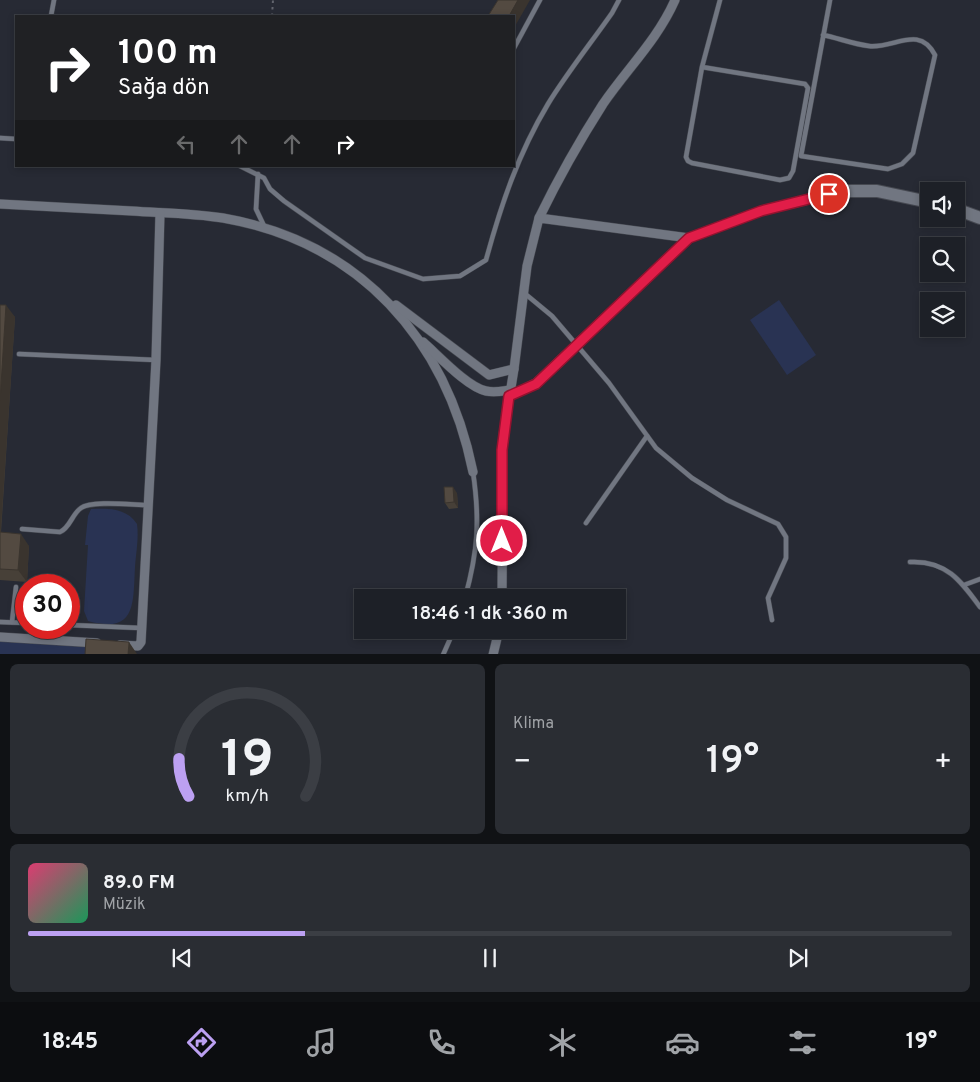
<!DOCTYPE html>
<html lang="tr">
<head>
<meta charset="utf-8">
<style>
	:root { --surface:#1d2027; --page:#2a2d33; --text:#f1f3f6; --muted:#a0a3a7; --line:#3b3e44; --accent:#bca0f2 }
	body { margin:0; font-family:Overpass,sans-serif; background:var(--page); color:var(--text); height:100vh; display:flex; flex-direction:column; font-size:19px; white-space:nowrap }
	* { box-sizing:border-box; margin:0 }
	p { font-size:16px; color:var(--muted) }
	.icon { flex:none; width:28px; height:28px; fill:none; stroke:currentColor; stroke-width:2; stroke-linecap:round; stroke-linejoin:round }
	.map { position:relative; height:654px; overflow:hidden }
	.sheet { display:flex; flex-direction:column; gap:10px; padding:10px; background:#101215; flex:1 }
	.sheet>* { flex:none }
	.hud { position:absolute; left:15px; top:15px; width:500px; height:152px; border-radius:0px; box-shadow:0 2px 8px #0003,0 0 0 1px var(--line); background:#202124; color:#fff; overflow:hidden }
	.buttons { position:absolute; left:920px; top:182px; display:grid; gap:10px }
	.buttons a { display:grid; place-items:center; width:45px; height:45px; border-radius:0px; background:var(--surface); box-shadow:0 2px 8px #0003,0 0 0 1px var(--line); font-size:25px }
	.speed { position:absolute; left:15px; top:574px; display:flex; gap:10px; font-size:25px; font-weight:700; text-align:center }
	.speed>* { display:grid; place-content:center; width:65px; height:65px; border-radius:50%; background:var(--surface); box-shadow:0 2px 8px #0003,0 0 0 1px var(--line); line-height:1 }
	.speed .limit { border:8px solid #d22; background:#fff; color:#111 }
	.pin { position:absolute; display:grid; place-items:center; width:42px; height:42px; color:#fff; margin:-21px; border:2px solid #fff; border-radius:50%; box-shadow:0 1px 5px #0007 }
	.me { position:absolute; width:55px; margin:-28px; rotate:0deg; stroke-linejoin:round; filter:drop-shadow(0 0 4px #0008) }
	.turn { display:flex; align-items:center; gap:18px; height:105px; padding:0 20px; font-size:22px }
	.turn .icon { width:65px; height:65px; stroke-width:2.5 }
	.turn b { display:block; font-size:35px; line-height:42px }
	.lanes { display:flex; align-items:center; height:48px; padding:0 20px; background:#0003; justify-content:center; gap:25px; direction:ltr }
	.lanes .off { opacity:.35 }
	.big { font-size:38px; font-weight:600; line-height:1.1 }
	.sheet .tile { flex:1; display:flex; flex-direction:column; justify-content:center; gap:8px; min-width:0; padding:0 18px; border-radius:8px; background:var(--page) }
	.sheet .dial { align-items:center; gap:0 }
	.dial svg { height:130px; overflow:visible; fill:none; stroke:var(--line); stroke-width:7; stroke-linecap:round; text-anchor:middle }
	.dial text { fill:var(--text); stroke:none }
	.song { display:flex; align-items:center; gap:15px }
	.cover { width:60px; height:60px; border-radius:8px; background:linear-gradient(135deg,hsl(340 70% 55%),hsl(150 70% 35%)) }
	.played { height:5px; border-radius:2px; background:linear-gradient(90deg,var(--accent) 30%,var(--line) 30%) }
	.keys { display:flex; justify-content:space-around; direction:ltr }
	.heat { display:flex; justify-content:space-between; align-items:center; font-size:28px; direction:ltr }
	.sheet .tiles { flex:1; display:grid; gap:10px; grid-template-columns:1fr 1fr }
	.tile:last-child { grid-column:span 2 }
	.trip { position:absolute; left:354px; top:589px; width:272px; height:50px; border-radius:0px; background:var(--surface); box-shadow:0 2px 8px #0003,0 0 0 1px var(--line); font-weight:600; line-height:50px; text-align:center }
	.tab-bar { display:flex; height:80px; justify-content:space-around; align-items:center; background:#0c0d10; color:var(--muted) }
	.tab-bar .icon { width:35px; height:35px }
	.tab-bar .selected { color:var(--accent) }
	.tab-bar b { font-size:22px; color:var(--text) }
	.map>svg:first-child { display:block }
	.green { fill:#293353 }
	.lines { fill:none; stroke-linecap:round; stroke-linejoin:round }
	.lane-casing { stroke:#464951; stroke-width:5.5 }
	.street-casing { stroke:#464951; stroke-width:10 }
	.secondary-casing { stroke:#464951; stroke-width:14 }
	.path { stroke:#62646d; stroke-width:2; stroke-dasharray:2.5 4; stroke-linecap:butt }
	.lane { stroke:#717681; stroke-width:4.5 }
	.street { stroke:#717681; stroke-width:9 }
	.secondary { stroke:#717681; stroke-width:12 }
	.wall { fill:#474038 }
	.shaded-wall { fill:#3a342e }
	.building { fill:#534a41; stroke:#3a342e }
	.route-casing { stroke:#92132f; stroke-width:12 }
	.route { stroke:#e11d48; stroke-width:9 }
</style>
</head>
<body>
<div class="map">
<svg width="980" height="655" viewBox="0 0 980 655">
	<rect width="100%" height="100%" fill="#272a34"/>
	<g class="green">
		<path d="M 779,300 L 816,355 L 787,375 L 750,320 Z"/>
		<path d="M 91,509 C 109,508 127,508 137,524 C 139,538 136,553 135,567 C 133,602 137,635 88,621 L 84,611 L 88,545 L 85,545 L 88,516 Z"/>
		<path d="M 0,641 L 98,645 L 97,654 L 0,655 Z"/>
	</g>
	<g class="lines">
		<g class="lane-casing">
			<g id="lane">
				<path d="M 51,16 L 54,0"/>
				<path d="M 823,35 C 838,38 853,44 869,46 C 894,49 919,24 935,55 L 913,153 L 902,164 L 888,169 L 801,156 L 830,0"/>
				<path d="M 514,48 L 540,0"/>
				<path d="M 702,67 L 805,84 L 808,88 L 793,171 L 789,178 L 780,180 L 692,163 L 688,161 L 686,157 L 702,67 L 720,0"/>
				<path d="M 0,138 L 16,139"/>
				<path d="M 240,166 L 264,178 L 270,189 L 284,201 L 365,258 L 423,279 L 460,276 L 486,260 C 501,205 518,154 548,104 C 567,73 591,43 612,13 L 619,0"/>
				<path d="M 258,174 L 256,209 L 265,228"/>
				<path d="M 523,292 L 552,316 L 609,383 L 656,448 L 692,478 L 727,500 L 778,524 L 786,537 L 786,558 L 768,598 L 772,620"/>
				<path d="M 19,354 L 156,360"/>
				<path d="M 586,523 L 647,436"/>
				<path d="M 22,529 L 60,532 C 70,528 72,514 81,508 C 91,500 134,505 148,505"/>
				<path d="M 910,562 C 946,560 961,581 980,607"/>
				<path d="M 964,585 L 980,579"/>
				<path d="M 465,598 C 478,551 480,520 473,472"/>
				<path d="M 0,622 L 26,623"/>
				<path d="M 12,622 L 16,587"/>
				<path d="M 69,625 L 141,628"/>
				<path d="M 443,655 L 454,630"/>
			</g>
		</g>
		<g class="street-casing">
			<g id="street">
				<path d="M 0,204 C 44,206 88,209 132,211 C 162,213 193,213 223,218 C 360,242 446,339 473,472"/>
				<path d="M 539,218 C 558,179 580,140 603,104 C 627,69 658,39 675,0"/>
				<path d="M 396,305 L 489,375 L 514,369"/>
				<path d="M 423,342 C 438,355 467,387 486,391 C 495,393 502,391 510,390"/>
				<path d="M 509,396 L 536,383 L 689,238"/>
				<path d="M 502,598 L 503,437 L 514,369 L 527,266 L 539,218 L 689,238 L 761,211 L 846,191"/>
				<path d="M 0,637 L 97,643"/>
				<path d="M 120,645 L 138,646 L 141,642 L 156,360 L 160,213"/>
				<path d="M 493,655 L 499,630"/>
			</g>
		</g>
		<g class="secondary-casing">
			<g id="secondary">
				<path d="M 846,191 L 877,191 L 929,202"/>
				<path d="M 956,209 L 980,218"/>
			</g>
		</g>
		<path class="path" d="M 272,16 L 273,0"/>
		<use href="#lane" class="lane"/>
		<use href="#street" class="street"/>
		<use href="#secondary" class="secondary"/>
	</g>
	<g class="wall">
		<path d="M 0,305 L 15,317 L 1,532 L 29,546 L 27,582 L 0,580 Z"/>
		<path d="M 457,493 L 458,508 L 449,509 L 445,503 Z"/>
	</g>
	<g class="shaded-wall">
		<path d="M 518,0 L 530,0 L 514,28 L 514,16 L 509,16 Z"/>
		<path d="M 6,305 L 15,317 L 0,542 L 0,401 Z"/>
		<path d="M 453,487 L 457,493 L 458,508 L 454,502 Z"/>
		<path d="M 21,534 L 29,546 L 27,582 L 18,570 Z"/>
		<path d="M 129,642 L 137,654 L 137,655 L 128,655 Z"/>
	</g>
	<g class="building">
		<path d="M 498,0 L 518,0 L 509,16 L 488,16 Z"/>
		<path d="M 0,305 L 6,305 L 0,401 Z"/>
		<path d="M 444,487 L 453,487 L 454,502 L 445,503 Z"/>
		<path d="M 0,532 L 21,534 L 18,570 L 0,569 Z"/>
		<path d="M 86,639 L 129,642 L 128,655 L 85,655 Z"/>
	</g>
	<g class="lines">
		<g class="route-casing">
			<path id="route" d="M 502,541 L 502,450 L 509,396 L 536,384 L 689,238 L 761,211 L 829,194"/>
		</g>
		<use href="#route" class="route"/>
	</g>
</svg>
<div class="buttons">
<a><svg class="icon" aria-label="sound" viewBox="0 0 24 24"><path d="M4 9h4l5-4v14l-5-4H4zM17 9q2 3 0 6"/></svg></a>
<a><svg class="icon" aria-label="search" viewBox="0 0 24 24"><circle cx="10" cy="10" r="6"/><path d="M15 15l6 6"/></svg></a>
<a><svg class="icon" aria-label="layers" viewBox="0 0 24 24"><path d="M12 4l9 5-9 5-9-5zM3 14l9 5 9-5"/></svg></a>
</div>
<div class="speed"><div class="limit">30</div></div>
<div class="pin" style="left:829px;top:194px;background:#d93025"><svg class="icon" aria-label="arrive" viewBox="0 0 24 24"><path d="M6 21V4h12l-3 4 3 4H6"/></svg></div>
<svg class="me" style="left:502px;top:541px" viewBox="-20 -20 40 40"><circle r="17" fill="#e11d48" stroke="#fff" stroke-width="3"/><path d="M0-11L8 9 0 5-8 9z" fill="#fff"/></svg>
<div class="trip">18:46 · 1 dk · 360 m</div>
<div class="hud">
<div class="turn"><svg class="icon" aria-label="right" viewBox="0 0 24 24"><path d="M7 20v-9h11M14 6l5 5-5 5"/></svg><div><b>100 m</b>Sağa dön</div></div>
<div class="lanes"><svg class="icon off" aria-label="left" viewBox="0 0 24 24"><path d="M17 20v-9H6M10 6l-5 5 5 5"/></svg><svg class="icon off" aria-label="ahead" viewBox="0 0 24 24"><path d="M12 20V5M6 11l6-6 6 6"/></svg><svg class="icon off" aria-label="ahead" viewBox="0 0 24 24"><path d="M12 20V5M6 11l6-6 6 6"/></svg><svg class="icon" aria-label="right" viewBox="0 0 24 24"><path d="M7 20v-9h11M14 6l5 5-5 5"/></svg></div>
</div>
</div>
<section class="sheet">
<div class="tiles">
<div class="tile dial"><svg viewBox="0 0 100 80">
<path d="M14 69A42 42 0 1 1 86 69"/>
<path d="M14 69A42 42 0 0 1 8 46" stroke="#bca0f2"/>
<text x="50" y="56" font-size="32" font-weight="700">19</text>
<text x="50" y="72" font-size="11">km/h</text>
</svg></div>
<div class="tile"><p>Klima</p>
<div class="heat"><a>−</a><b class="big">19°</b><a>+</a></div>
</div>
<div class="tile">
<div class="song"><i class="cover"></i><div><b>89.0 FM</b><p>Müzik</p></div></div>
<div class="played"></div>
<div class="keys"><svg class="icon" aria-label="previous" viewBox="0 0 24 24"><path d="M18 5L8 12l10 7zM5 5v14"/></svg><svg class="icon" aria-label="pause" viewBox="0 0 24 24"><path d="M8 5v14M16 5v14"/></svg><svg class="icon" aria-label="next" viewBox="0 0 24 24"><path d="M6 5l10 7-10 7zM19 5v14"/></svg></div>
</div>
</div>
</section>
<nav class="tab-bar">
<b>18:45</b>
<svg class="icon selected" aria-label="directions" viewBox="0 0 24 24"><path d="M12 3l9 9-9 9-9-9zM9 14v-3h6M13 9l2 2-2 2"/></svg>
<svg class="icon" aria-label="music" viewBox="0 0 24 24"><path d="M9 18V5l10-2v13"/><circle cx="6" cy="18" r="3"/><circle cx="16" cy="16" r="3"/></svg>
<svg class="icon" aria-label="phone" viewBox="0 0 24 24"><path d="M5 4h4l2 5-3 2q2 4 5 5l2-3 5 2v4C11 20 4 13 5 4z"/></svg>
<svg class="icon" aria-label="climate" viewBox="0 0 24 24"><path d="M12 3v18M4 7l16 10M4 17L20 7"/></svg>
<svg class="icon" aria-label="car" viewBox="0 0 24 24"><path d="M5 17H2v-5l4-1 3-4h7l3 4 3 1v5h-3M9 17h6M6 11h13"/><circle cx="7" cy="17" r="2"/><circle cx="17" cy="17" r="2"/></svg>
<svg class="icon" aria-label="filters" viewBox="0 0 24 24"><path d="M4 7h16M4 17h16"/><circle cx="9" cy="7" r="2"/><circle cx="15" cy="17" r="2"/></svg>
<b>19°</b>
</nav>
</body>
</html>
